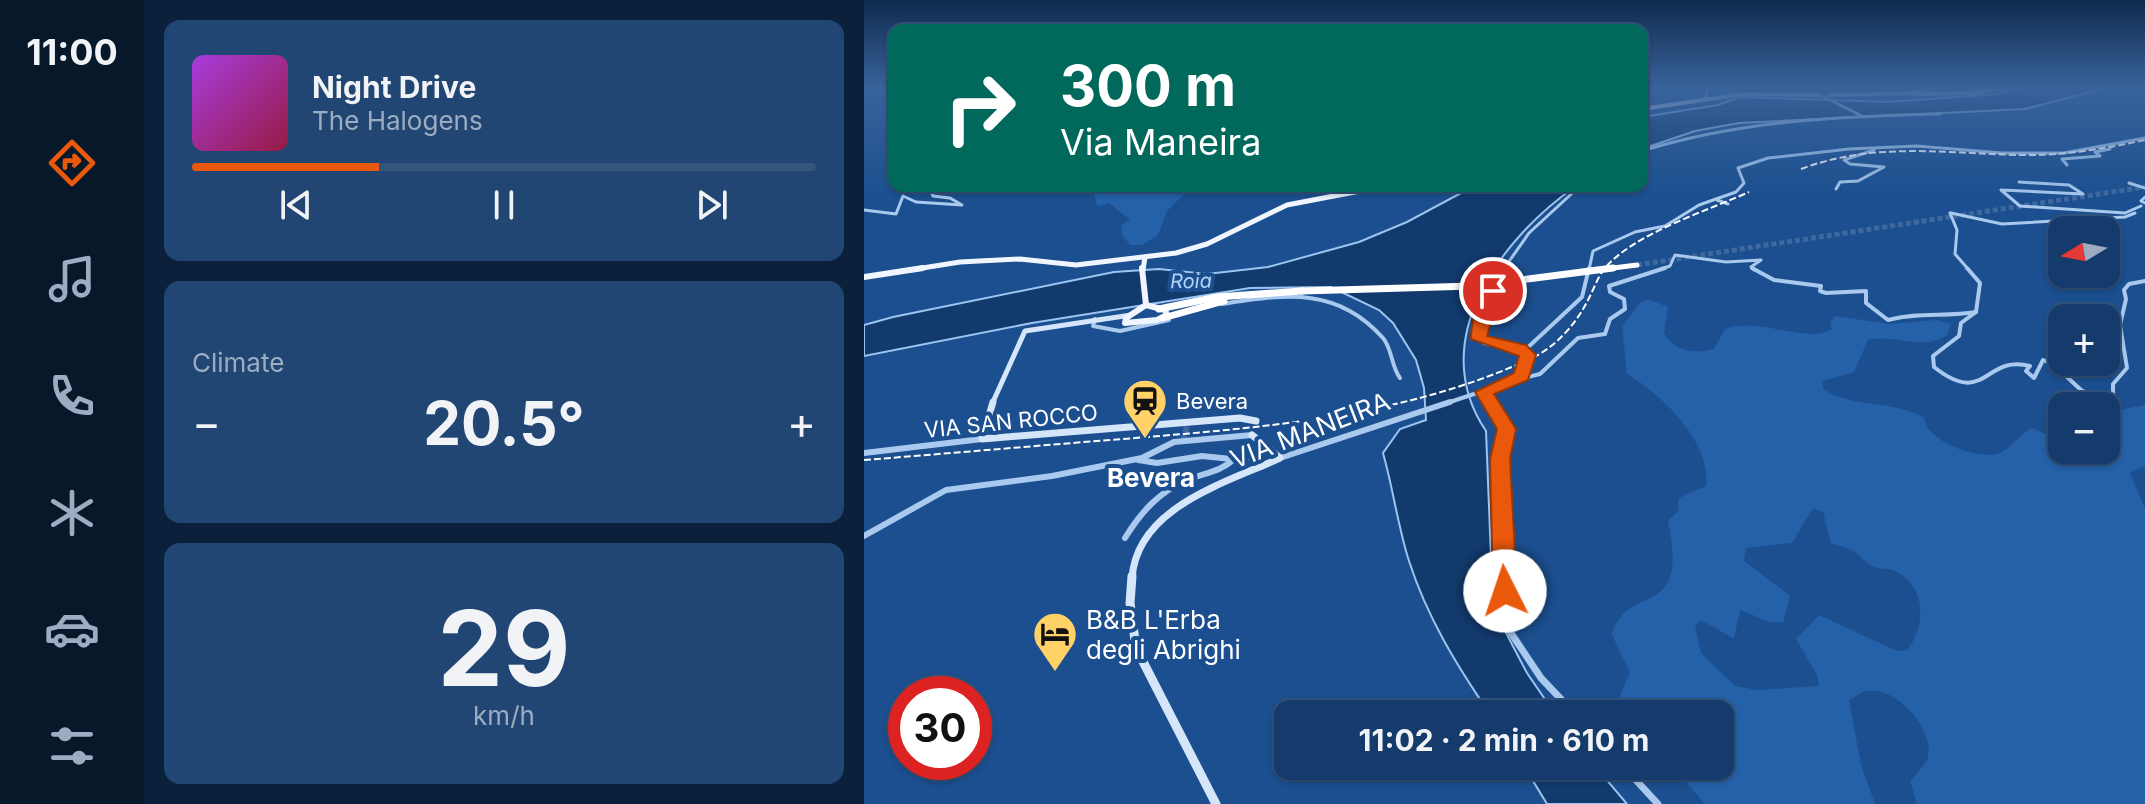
<!DOCTYPE html>
<html lang="en">
<head>
<meta charset="utf-8">
<style>
	:root { --surface:#143b6b; --page:#214673; --text:#f1f3f6; --muted:#9dadc1; --line:#33557e; --accent:#ea580c }
	body { margin:0; font-family:Inter,sans-serif; background:var(--page); color:var(--text); height:100vh; display:flex; flex-direction:column; font-size:30px; white-space:nowrap }
	* { box-sizing:border-box; margin:0 }
	p { font-size:26px; color:var(--muted) }
	.icon { flex:none; width:44px; height:44px; fill:none; stroke:currentColor; stroke-width:2; stroke-linecap:round; stroke-linejoin:round }
	.map { position:relative; flex:1; overflow:hidden }
	.side { display:flex; flex-direction:column; gap:20px; padding:20px; background:#0b203b; width:720px }
	.side>* { flex:none }
	.banner { position:absolute; left:24px; top:24px; width:760px; height:168px; border-radius:16px; box-shadow:0 2px 6px #0004,0 0 0 2px var(--line); background:#00695c; color:#fff; overflow:hidden }
	.needle { width:52px; rotate:260deg }
	.buttons { position:absolute; left:1184px; top:216px; display:grid; gap:16px }
	.buttons a { display:grid; place-items:center; width:72px; height:72px; border-radius:16px; background:var(--surface); box-shadow:0 2px 6px #0004,0 0 0 2px var(--line); font-size:40px }
	.speed { position:absolute; left:24px; top:676px; display:flex; gap:16px; font-size:40px; font-weight:700; text-align:center }
	.speed>* { display:grid; place-content:center; width:104px; height:104px; border-radius:50%; background:var(--surface); box-shadow:0 2px 6px #0004,0 0 0 2px var(--line); line-height:1 }
	.speed .limit { border:12px solid #d22; background:#fff; color:#111 }
	.pin { position:absolute; display:grid; place-items:center; width:68px; height:68px; color:#fff; margin:-34px; border:4px solid #fff; border-radius:50%; box-shadow:0 2px 8px #0007 }
	.me { position:absolute; width:88px; margin:-44px; rotate:356deg; stroke-linejoin:round; filter:drop-shadow(0 0 6px #0008) }
	.turn { display:flex; align-items:center; gap:28px; height:168px; padding:0 40px; font-size:36px }
	.turn .icon { width:104px; height:104px; stroke-width:2.5 }
	.turn b { display:block; font-size:56px; line-height:68px }
	.big { font-size:60px; font-weight:700; line-height:1.1 }
	.side .tile { flex:1; display:flex; flex-direction:column; justify-content:center; gap:12px; min-width:0; padding:0 28px; border-radius:16px; background:var(--page) }
	.side .dial { align-items:center; gap:0 }
	.dial b { font-size:104px; line-height:1 }
	.song { display:flex; align-items:center; gap:24px }
	.cover { width:96px; height:96px; border-radius:12px; background:linear-gradient(135deg,hsl(280 70% 55%),hsl(340 70% 35%)) }
	.played { height:8px; border-radius:4px; background:linear-gradient(90deg,var(--accent) 30%,var(--line) 30%) }
	.keys { display:flex; justify-content:space-around; direction:ltr }
	.heat { display:flex; justify-content:space-between; align-items:center; font-size:44px; direction:ltr }
	.trip { position:absolute; left:410px; top:700px; width:460px; height:80px; border-radius:16px; background:var(--surface); box-shadow:0 2px 6px #0004,0 0 0 2px var(--line); font-weight:700; line-height:80px; text-align:center }
	main { display:flex; flex:1; min-height:0 }
	.tab-bar { display:flex; flex-direction:column; width:144px; justify-content:space-around; align-items:center; background:#08182b; color:var(--muted) }
	.tab-bar .icon { width:56px; height:56px }
	.tab-bar .current { color:var(--accent) }
	.tab-bar b { font-size:36px; color:var(--text) }
	.map>svg:first-child { display:block }
	.green { fill:#2461a8; fill-rule:evenodd }
	.water { fill:#123a6d; stroke:#9cc4f0; stroke-width:2 }
	.lines { fill:none; stroke-linecap:round; stroke-linejoin:round }
	.street-tunnel { stroke:#3d69a0; stroke-width:6; stroke-dasharray:6 3; stroke-linecap:butt }
	.highway-tunnel { stroke:#3d69a0; stroke-width:5; stroke-dasharray:5 3; stroke-linecap:butt }
	.street-far3 { stroke:#a9c9ee; stroke-width:3 }
	.street-far2 { stroke:#a9c9ee; stroke-width:4 }
	.street-far1 { stroke:#a9c9ee; stroke-width:6 }
	.street { stroke:#a9c9ee; stroke-width:7 }
	.secondary-far3 { stroke:#d6e6fa; stroke-width:3 }
	.secondary-far2 { stroke:#d6e6fa; stroke-width:5 }
	.secondary-far1 { stroke:#d6e6fa; stroke-width:7 }
	.secondary { stroke:#d6e6fa; stroke-width:9 }
	.primary-far2 { stroke:#f0f6ff; stroke-width:4 }
	.primary-far1 { stroke:#f0f6ff; stroke-width:5 }
	.primary { stroke:#f0f6ff; stroke-width:6 }
	.highway-far2 { stroke:#fff; stroke-width:4 }
	.highway-far1 { stroke:#fff; stroke-width:5 }
	.highway { stroke:#fff; stroke-width:7 }
	.rail { stroke:#fff; stroke-width:2; stroke-dasharray:7 3; stroke-linecap:butt }
	.highway-bridge-far1 { stroke:#fff; stroke-width:5 }
	.highway-bridge { stroke:#fff; stroke-width:7 }
	.route { fill:#ea580c; stroke:#983908; stroke-width:2 }
	.labels { text-anchor:middle; dominant-baseline:central; stroke-width:8; stroke-linejoin:round; paint-order:stroke }
	.far-water-label { font-size:20px; font-style:italic; fill:#b5d3f5; stroke:#1b4f8f }
	.poi-label { font-size:22px; fill:#fff; stroke:#1b4f8f; text-anchor:start }
	.street-label { font-size:22px; fill:#fff; stroke:#1b4f8f }
	.near-street-label { font-size:26px; fill:#fff; stroke:#1b4f8f }
	.quarter-label { font-size:26px; font-weight:bold; fill:#fff; stroke:#1b4f8f }
	.near-poi-label { font-size:26px; fill:#fff; stroke:#1b4f8f; text-anchor:start }
</style>
</head>
<body>
<main>
<nav class="tab-bar">
<b>11:00</b>
<svg class="icon current" aria-label="directions" viewBox="0 0 24 24"><path d="M12 3l9 9-9 9-9-9zM9 14v-3h6M13 9l2 2-2 2"/></svg>
<svg class="icon" aria-label="music" viewBox="0 0 24 24"><path d="M9 18V5l10-2v13"/><circle cx="6" cy="18" r="3"/><circle cx="16" cy="16" r="3"/></svg>
<svg class="icon" aria-label="phone" viewBox="0 0 24 24"><path d="M5 4h4l2 5-3 2q2 4 5 5l2-3 5 2v4C11 20 4 13 5 4z"/></svg>
<svg class="icon" aria-label="climate" viewBox="0 0 24 24"><path d="M12 3v18M4 7l16 10M4 17L20 7"/></svg>
<svg class="icon" aria-label="car" viewBox="0 0 24 24"><path d="M5 17H2v-5l4-1 3-4h7l3 4 3 1v5h-3M9 17h6M6 11h13"/><circle cx="7" cy="17" r="2"/><circle cx="17" cy="17" r="2"/></svg>
<svg class="icon" aria-label="filters" viewBox="0 0 24 24"><path d="M4 7h16M4 17h16"/><circle cx="9" cy="7" r="2"/><circle cx="15" cy="17" r="2"/></svg>
</nav>
<section class="side">
<div class="tile">
<div class="song"><i class="cover"></i><div><b>Night Drive</b><p>The Halogens</p></div></div>
<div class="played"></div>
<div class="keys"><svg class="icon" aria-label="previous" viewBox="0 0 24 24"><path d="M18 5L8 12l10 7zM5 5v14"/></svg><svg class="icon" aria-label="pause" viewBox="0 0 24 24"><path d="M8 5v14M16 5v14"/></svg><svg class="icon" aria-label="next" viewBox="0 0 24 24"><path d="M6 5l10 7-10 7zM19 5v14"/></svg></div>
</div>
<div class="tile"><p>Climate</p>
<div class="heat"><a>−</a><b class="big">20.5°</b><a>+</a></div>
</div>
<div class="tile dial"><b>29</b><p>km/h</p></div>
</section>
<div class="map">
<svg width="1281" height="804" viewBox="0 0 1281 804">
	<rect width="100%" height="100%" fill="#1b4f8f"/>
	<g class="green">
		<path d="M 201,186 L 322,186 L 322,192 L 303,211 L 294,235 L 278,245 L 266,245 L 258,235 L 257,225 L 266,220 L 245,203 L 233,206 L 230,193 Z"/>
		<path d="M 784,299 L 804,307 L 800,333 C 811,352 830,354 850,349 L 861,329 C 893,316 947,345 968,329 L 966,322 L 971,316 L 1025,324 L 1072,320 L 1087,324 L 1083,335 C 1057,352 1032,333 1004,340 L 990,372 L 959,381 L 959,389 C 990,409 1028,399 1060,418 C 1063,441 1111,459 1133,454 C 1146,450 1155,435 1168,428 L 1198,441 L 1198,450 L 1242,450 L 1242,437 L 1251,411 L 1281,405 L 1281,466 L 1266,473 L 1281,509 L 1281,804 L 1053,804 L 1046,781 C 1052,774 1063,764 1064,756 C 1070,728 1031,685 1002,691 C 997,692 990,698 985,700 L 997,765 L 1011,804 L 841,804 L 823,783 L 819,766 L 856,766 L 856,714 L 764,714 L 750,710 L 766,672 L 748,635 C 763,580 826,624 804,521 L 814,511 L 815,498 L 842,486 C 848,442 797,394 763,374 L 758,327 L 775,303 ZM 949,508 L 959,512 L 967,543 C 975,546 985,548 991,552 C 997,557 1002,564 1011,567 C 1019,570 1028,568 1035,573 C 1063,590 1061,628 1043,650 L 1033,651 L 955,615 L 932,639 L 953,675 L 955,686 L 894,690 L 871,686 L 837,653 L 831,626 L 835,621 C 849,624 857,633 870,638 L 876,610 L 906,622 L 919,622 L 926,596 L 880,561 L 882,548 L 928,543 Z"/>
	</g>
	<g class="water">
		<path d="M 1159,87 L 1245,87 L 1161,109 L 875,123 L 831,131 L 778,149 L 778,117 L 854,105 L 876,97 L 1025,102 L 1133,94 Z"/>
		<path d="M 610,186 L 712,186 C 636,239 561,341 622,431 L 629,608 L 663,673 L 691,714 L 626,714 C 593,666 563,617 545,561 C 534,527 529,488 519,453 L 536,429 L 562,420 L 560,388 L 552,360 L 529,323 L 515,310 L 467,287 L 386,288 L 168,323 L 0,356 L 0,325 L 29,317 L 250,272 L 295,269 L 343,274 L 404,267 L 495,242 L 543,222 Z"/>
		<path d="M 660,766 L 731,766 L 763,804 L 683,804 Z"/>
	</g>
	<g class="lines">
		<path class="street-tunnel" d="M 319,441 L 324,422"/>
		<path class="highway-tunnel" d="M 773,265 L 1281,187"/>
		<g class="street-far3">
			<path d="M 956,95 L 1000,117"/>
			<path d="M 778,151 C 875,121 975,116 1076,114"/>
			<path d="M 1203,165 L 1198,159 L 1236,156 L 1231,152 L 1246,149"/>
			<path d="M 1155,182 L 1205,185 L 1219,194 L 1137,190 L 1156,206 L 1261,213 L 1277,206"/>
			<path d="M 1265,183 L 1281,188"/>
			<path d="M 972,189 L 976,182 L 994,181 L 1020,167 L 986,164 L 980,160 L 1010,150"/>
			<path d="M 1281,197 L 1277,201 L 1281,203"/>
			<path d="M 853,200 L 864,204"/>
			<path d="M 0,210 L 32,214 L 39,196 L 52,202 L 98,205 L 86,198 L 69,196 L 65,186"/>
			<path d="M 1086,213 L 1093,230 L 1091,254 L 1105,270"/>
			<path d="M 1087,213 L 1138,224 L 1261,217 L 1271,213"/>
			<path d="M 639,270 L 665,233 L 716,186"/>
			<path d="M 725,270 L 729,251 L 771,232 L 801,226 L 835,205 L 872,192 L 880,183 L 874,168 L 904,158 L 985,149 L 1053,146 L 1138,153 L 1200,153 L 1281,138"/>
			<path d="M 794,270 L 806,266 L 811,255 L 862,262 L 897,260 L 887,267 L 890,270"/>
		</g>
		<g class="street-far2">
			<path d="M 640,268 L 627,291 L 613,335 L 620,343 L 661,350"/>
			<path d="M 888,268 L 910,280 L 957,286 L 956,291 L 962,293 L 1002,291 L 1002,303 L 1024,320 C 1053,312 1082,317 1112,312"/>
			<path d="M 1103,268 L 1116,283 L 1112,312 L 1097,323 L 1095,336 L 1069,356 L 1070,367 C 1122,408 1120,354 1166,366 L 1162,371 L 1170,378 L 1179,360 L 1189,364 L 1217,390 L 1244,404"/>
			<path d="M 357,304 C 420,295 472,285 519,338 C 528,348 527,366 536,378"/>
			<path d="M 231,319 L 229,326 L 256,331 L 305,320"/>
			<path d="M 661,350 L 718,297 L 725,268"/>
			<path d="M 652,380 L 676,374 L 714,338 L 741,334 L 746,319 L 761,309 L 760,299 L 746,292 L 745,286 L 801,268"/>
			<path d="M 620,392 L 627,404"/>
			<path d="M 580,404 L 652,380 L 662,369 L 661,350"/>
			<path d="M 1249,404 L 1249,384 L 1263,368 L 1256,325 L 1262,299 L 1260,290 L 1265,284 L 1281,281"/>
		</g>
		<g class="street-far1">
			<path d="M 626,402 L 642,429 L 636,459 L 639,578"/>
			<path d="M 1240,402 L 1249,406 L 1248,402"/>
			<path d="M 0,453 L 118,439"/>
			<path d="M 416,458 L 586,402"/>
			<path d="M 274,460 L 293,463 L 338,456 L 377,460 L 407,449"/>
			<path d="M 0,536 L 82,490 L 188,476 L 278,458 L 310,442 L 388,435"/>
			<path d="M 261,538 C 277,512 295,492 323,480 C 339,473 356,472 369,460"/>
		</g>
		<g class="street">
			<path d="M 639,576 L 647,633 L 677,678 L 711,714"/>
			<path d="M 759,766 L 794,804"/>
		</g>
		<g class="secondary-far3">
			<path d="M 847,87 L 919,87"/>
			<path d="M 1047,92 L 1075,87"/>
			<path d="M 841,99 L 844,87"/>
		</g>
		<path class="secondary-far2" d="M 128,404 L 161,331 L 267,315"/>
		<g class="secondary-far1">
			<path d="M 129,402 L 118,439 L 376,418 L 392,421"/>
			<path d="M 268,578 C 273,507 362,483 416,458 L 388,435"/>
		</g>
		<path class="secondary" d="M 268,576 L 266,603 L 272,648 L 352,804"/>
		<g class="primary-far2">
			<path d="M 965,95 L 1060,93"/>
			<path d="M 778,109 L 879,94 L 953,95"/>
		</g>
		<g class="primary-far1">
			<path d="M 46,270 L 96,262 L 156,259 L 212,265 L 312,253 L 343,244 L 423,205 L 522,186"/>
			<path d="M 279,270 L 281,257"/>
		</g>
		<g class="primary">
			<path d="M 278,268 L 282,305"/>
			<path d="M 0,277 L 59,268"/>
			<path d="M 282,305 L 301,310 L 303,315 L 293,320 L 261,323 L 262,318 Z"/>
		</g>
		<path class="highway-far2" d="M 1053,94 L 1109,93 L 1145,87"/>
		<path class="highway-far1" d="M 749,268 L 773,265"/>
		<g class="highway">
			<path d="M 295,309 L 353,297 L 438,291"/>
			<path d="M 299,318 L 360,301"/>
		</g>
		<g class="rail">
			<path d="M 937,169 C 1009,142 1079,153 1154,155 C 1197,156 1239,149 1281,140"/>
			<path d="M 0,460 C 90,453 181,445 271,438 C 405,427 542,416 666,359 C 692,347 712,324 724,300 C 730,289 734,276 741,268 C 771,233 843,211 885,192"/>
		</g>
		<path class="highway-bridge-far1" d="M 735,270 L 749,268"/>
		<path class="highway-bridge" d="M 438,291 L 609,286 L 749,268"/>
	</g>
	<linearGradient id="sky" x2="0" y2="1"><stop stop-color="#0f2b4f"/><stop offset="0.44" stop-color="#39639b"/><stop offset="1" stop-color="#39639b" stop-opacity="0"/></linearGradient>
	<rect width="1281" height="199" fill="url(#sky)"/>
	<path class="route" d="M 629,286 L 636,291 L 623,336 L 662,345 L 672,355 L 664,380 L 630,394 L 652,429 L 646,459 L 653,591 L 650,598 L 641,601 L 633,598 L 629,591 L 626,459 L 633,429 L 611,392 L 650,373 L 655,356 L 607,339 C 607,324 614,292 629,286 Z"/>
	<defs>
		<g id="station-pin" transform="scale(2.3)"><path d="M0 17L-7.5 6A9.5 9.5 0 1 1 7.5 6Z" fill="#ffd166" stroke="#1b4f8f"/><path d="M-3-6H3Q5-6 5-4V2Q5 4 3 4L4.5 6H3L1.5 4h-3L-3 6H-4.5L-3 4Q-5 4-5 2V-4Q-5-6-3-6ZM-3.5-4v3h7v-3ZM-3.5 1v1.5H-2V1ZM2 1v1.5H3.5V1Z" fill="#111"/></g>
		<g id="hotel-pin" transform="scale(2.3)"><path d="M0 17L-7.5 6A9.5 9.5 0 1 1 7.5 6Z" fill="#ffd166" stroke="#1b4f8f"/><path d="M-6-4.5h1.5V1H6V5H4.5V3h-9V5H-6ZM-4 0a1.8 1.8 0 1 1 3.6 0ZM.5 0V-2.5h3Q6-2.5 6 0Z" fill="#111"/></g>
	</defs>
	<g fill-rule="evenodd">
		<use href="#station-pin" x="281" y="401"/>
		<use href="#hotel-pin" x="191" y="634"/>
	</g>
	<g class="labels">
		<g class="far-water-label">
			<text transform="translate(327 281) rotate(-1)">Roia</text>
		</g>
		<g class="poi-label">
			<text x="312" y="401">Bevera</text>
		</g>
		<g class="street-label">
			<text transform="translate(147 421) rotate(-6)">VIA SAN ROCCO</text>
		</g>
		<g class="near-street-label">
			<text transform="translate(446 430) rotate(-21)">VIA MANEIRA</text>
		</g>
		<g class="quarter-label">
			<text x="287" y="477">Bevera</text>
		</g>
		<g class="near-poi-label">
			<text x="222" y="619">B&amp;B L'Erba<tspan x="222" dy="30">degli Abrighi</tspan></text>
		</g>
	</g>
</svg>
<div class="buttons">
<a><svg class="needle" viewBox="-14 -14 28 28"><path d="M0-13l5 13h-10z" fill="#e53935"/><path d="M0 13l5-13h-10z" fill="#9dadc1"/></svg></a>
<a>+</a>
<a>−</a>
</div>
<div class="speed"><div class="limit">30</div></div>
<div class="pin" style="left:629px;top:291px;background:#d93025"><svg class="icon" aria-label="arrive" viewBox="0 0 24 24"><path d="M6 21V4h12l-3 4 3 4H6"/></svg></div>
<svg class="me" style="left:641px;top:591px" viewBox="-20 -20 40 40"><circle r="19" fill="#fff"/><path d="M0-13L10 11 0 6-10 11z" fill="#ea580c"/></svg>
<div class="trip">11:02 · 2 min · 610 m</div>
<div class="banner">
<div class="turn"><svg class="icon" aria-label="right" viewBox="0 0 24 24"><path d="M7 20v-9h11M14 6l5 5-5 5"/></svg><div><b>300 m</b>Via Maneira</div></div>
</div>
</div>
</main>
</body>
</html>
